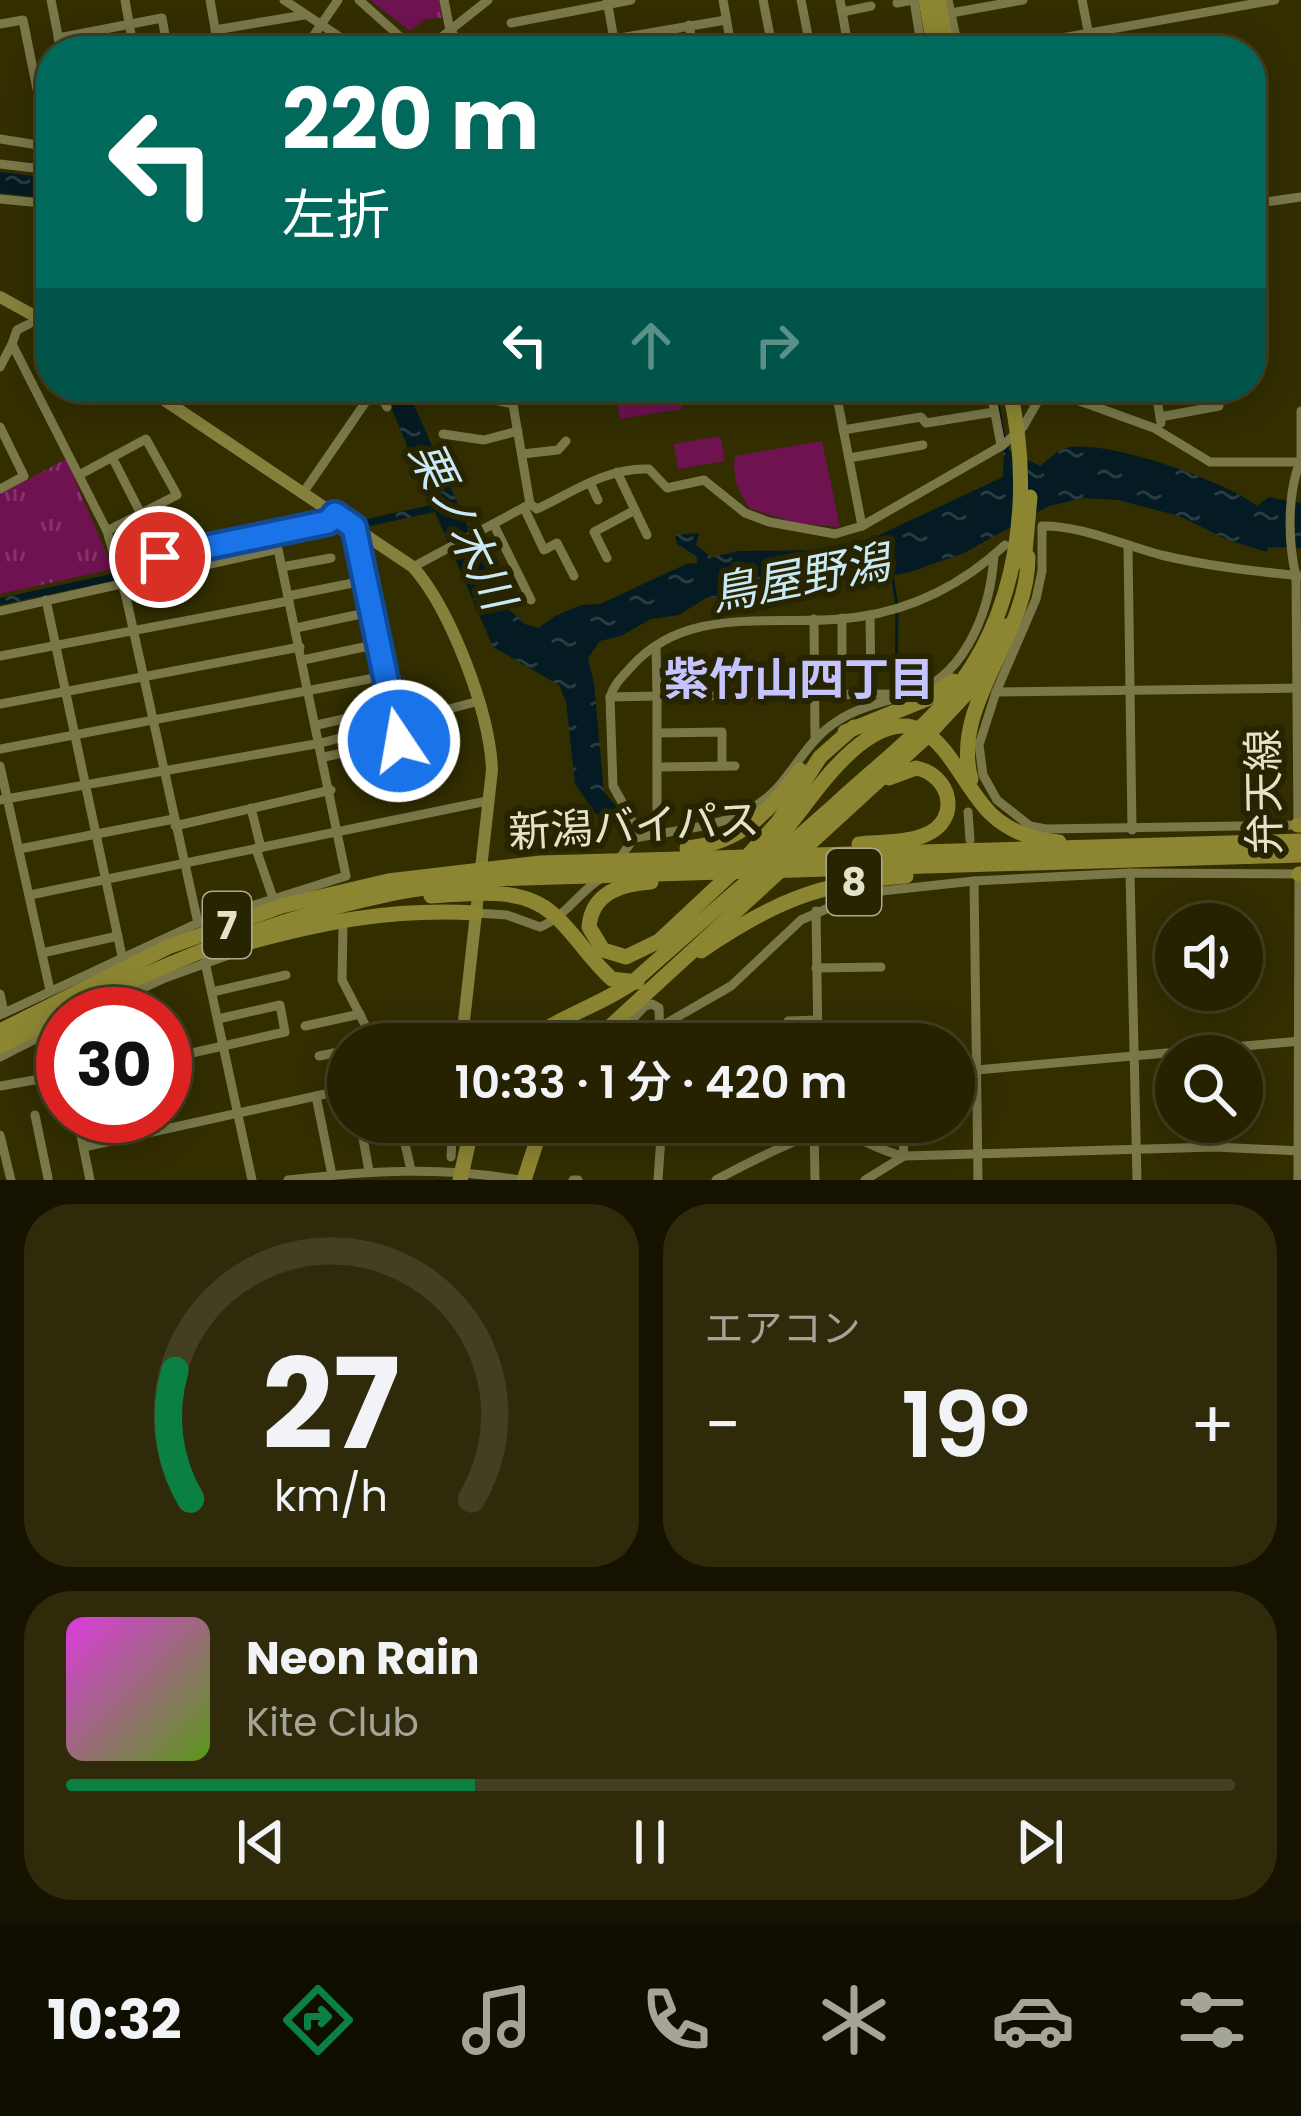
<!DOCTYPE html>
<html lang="ja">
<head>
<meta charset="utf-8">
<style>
	:root { --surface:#262200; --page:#2e2a0a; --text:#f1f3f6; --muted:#a4a499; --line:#423f22; --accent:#0b8043 }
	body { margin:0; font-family:Poppins,"Noto Sans JP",sans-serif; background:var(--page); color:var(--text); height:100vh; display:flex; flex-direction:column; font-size:45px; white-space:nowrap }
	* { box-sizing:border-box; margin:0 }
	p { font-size:39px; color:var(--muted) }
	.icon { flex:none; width:66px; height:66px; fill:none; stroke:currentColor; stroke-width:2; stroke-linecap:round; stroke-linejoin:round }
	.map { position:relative; height:1180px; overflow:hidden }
	.sheet { display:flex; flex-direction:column; gap:24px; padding:24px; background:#151300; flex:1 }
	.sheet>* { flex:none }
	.top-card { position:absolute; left:36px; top:36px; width:1230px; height:366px; border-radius:48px; box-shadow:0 6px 30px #0003,0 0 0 3px var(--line); background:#00695c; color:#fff; overflow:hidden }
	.fabs { position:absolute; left:1155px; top:903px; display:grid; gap:24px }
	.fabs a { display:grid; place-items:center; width:108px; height:108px; border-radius:50%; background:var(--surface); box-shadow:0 6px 30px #0003,0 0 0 3px var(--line); font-size:60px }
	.speed { position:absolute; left:36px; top:987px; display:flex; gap:24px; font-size:60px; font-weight:700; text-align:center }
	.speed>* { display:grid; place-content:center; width:156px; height:156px; border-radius:50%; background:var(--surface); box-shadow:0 6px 30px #0003,0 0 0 3px var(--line); line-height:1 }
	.speed .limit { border:18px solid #d22; background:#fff; color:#111 }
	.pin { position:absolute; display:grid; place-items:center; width:102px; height:102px; color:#fff; margin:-51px; border:6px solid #fff; border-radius:50%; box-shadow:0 3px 12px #0007 }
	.me { position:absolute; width:132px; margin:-66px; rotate:348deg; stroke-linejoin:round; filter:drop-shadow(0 0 9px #0008) }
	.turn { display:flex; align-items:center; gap:42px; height:252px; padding:0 48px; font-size:54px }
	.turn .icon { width:156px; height:156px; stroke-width:2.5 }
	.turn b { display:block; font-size:84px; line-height:102px }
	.lanes { display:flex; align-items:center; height:114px; padding:0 48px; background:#0003; justify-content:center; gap:60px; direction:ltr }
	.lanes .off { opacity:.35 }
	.big { font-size:90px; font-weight:600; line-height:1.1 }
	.sheet .card { flex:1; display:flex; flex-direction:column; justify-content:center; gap:18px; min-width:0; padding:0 42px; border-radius:48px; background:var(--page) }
	.sheet .dial { align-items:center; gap:0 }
	.dial svg { height:312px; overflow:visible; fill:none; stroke:var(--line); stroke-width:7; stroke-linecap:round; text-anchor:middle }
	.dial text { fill:var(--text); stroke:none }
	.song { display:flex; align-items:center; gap:36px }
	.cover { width:144px; height:144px; border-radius:18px; background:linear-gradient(135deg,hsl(300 70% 55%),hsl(90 70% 35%)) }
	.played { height:12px; border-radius:6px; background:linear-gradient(90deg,var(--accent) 35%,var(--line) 35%) }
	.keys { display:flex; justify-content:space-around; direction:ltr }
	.heat { display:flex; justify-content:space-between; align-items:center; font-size:66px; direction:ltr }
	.sheet .tiles { flex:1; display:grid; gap:24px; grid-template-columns:1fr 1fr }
	.card:last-child { grid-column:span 2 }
	.trip { position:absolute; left:327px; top:1023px; width:648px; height:120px; border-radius:60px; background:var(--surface); box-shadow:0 6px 30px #0003,0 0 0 3px var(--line); font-weight:600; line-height:120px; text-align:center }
	.tabs { display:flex; height:192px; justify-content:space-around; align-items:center; background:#0f0e00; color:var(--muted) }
	.tabs .icon { width:84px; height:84px }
	.tabs .selected { color:var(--accent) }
	.tabs b { font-size:54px; color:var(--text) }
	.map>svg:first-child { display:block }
	.park { fill:url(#park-tufts) }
	.garden { fill:#6e1250 }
	.water { fill:url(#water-ripples) }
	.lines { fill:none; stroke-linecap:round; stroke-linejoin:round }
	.stream { stroke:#051b23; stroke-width:3 }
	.minor { stroke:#7a7749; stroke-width:9 }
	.major { stroke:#85803c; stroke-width:12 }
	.highway { stroke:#8c8633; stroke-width:15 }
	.route-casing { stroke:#114b97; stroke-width:30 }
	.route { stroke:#1a73e8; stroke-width:21 }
	.labels { text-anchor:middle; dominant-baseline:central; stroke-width:12; stroke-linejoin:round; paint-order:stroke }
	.shield { fill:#272402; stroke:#abaa8e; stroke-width:3 }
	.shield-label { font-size:39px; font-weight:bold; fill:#e4e3ca }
	.street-label { font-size:42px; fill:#e4e3ca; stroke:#272402 }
	.water-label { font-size:45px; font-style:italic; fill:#cae9f7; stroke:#272402 }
	.neighbourhood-label { font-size:45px; font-weight:bold; fill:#c5c4fe; stroke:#272402 }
</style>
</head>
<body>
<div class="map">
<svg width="1301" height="1180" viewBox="0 0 1301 1180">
	<defs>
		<pattern id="park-tufts" width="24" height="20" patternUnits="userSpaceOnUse" patternTransform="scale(3)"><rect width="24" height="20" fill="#6e1250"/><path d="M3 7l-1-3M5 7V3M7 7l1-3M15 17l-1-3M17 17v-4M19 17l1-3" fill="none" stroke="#833468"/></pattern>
		<pattern id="water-ripples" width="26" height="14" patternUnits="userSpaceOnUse" patternTransform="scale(3)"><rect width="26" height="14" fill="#051b23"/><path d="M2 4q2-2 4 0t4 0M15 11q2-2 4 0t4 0" fill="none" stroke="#293c42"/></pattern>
	</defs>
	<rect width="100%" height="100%" fill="#322e00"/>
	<g class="park">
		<path d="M 370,0 L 440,0 L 443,18 L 426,19 L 410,31 Z"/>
		<path d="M 66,459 L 113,569 L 0,594 L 0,494 Z"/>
	</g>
	<g class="garden">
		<path d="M 614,387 L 679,387 L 682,409 L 620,419 Z"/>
		<path d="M 720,436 L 725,461 L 678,469 L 674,444 Z"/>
		<path d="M 822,441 L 840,527 L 796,523 L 749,508 C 738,490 732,477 735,456 Z"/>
	</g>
	<g class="water">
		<path d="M 0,172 L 51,178 L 51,199 L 0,193 Z"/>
		<path d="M 383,387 L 406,387 L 502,603 L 525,624 L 538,628 L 555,616 L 581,605 L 600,604 L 686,564 L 698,563 L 696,556 L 677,544 L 675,535 L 699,533 L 696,545 L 711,557 L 739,551 L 820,550 L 862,543 L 1003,477 L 1004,447 L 1008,444 L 1009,450 L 1040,466 C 1047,461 1055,452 1063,449 C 1097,435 1229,482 1257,506 L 1269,497 L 1301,503 L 1301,548 L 1268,547 L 1267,552 L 1228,540 L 1179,516 L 1118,500 L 1083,498 L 1049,506 L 964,553 L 910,572 L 867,581 L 706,598 L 679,615 L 651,619 L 621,636 L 600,641 L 588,658 L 594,683 L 604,792 L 619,809 L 620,824 L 596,814 L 575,784 L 566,702 L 559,685 L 493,647 L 435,512 L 0,605 L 0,598 L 431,505 Z"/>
	</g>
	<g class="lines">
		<g class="stream">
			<path d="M 995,387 L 1004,438"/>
			<path d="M 892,575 L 897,606 L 896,692"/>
		</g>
		<g class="minor">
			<path d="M 51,0 L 61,51"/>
			<path d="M 125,0 L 134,51"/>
			<path d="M 210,0 L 219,51"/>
			<path d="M 284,0 L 352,45"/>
			<path d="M 359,0 L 416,51"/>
			<path d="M 444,0 L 450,30 L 466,51"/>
			<path d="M 607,0 L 616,51"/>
			<path d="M 723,0 L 732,51"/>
			<path d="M 763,0 L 773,51"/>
			<path d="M 801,0 L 811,51"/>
			<path d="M 840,0 L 849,51"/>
			<path d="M 914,0 L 922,51"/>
			<path d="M 948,0 L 959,51"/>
			<path d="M 1082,0 L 1092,51"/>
			<path d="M 897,3 L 913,0"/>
			<path d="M 842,12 L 871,6"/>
			<path d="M 951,13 L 1023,0"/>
			<path d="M 511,23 L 631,0"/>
			<path d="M 0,24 L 23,20 L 48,143"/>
			<path d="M 689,25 L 694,51"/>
			<path d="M 215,30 L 304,15"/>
			<path d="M 58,38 L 162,18 L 168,51"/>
			<path d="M 303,51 L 338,0"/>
			<path d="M 424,51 L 488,0"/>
			<path d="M 543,51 L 726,20"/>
			<path d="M 849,51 L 921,39"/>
			<path d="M 988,51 L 1275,0"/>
			<path d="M 0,139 L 38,145 L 51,143"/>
			<path d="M 0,164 L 51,170"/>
			<path d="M 0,199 L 51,204"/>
			<path d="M 1251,204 L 1301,197"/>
			<path d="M 42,320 L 51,306"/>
			<path d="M 12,344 L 17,330 L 29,324"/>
			<path d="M 0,367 L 12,344 L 107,531 L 126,597 L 198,923"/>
			<path d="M 376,387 L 387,407"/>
			<path d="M 434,387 L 513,404"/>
			<path d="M 835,387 L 862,526"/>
			<path d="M 990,387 L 1001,445"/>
			<path d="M 1155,387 L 1161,423"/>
			<path d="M 919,388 L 922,387"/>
			<path d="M 511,389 L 548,392 L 581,387"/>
			<path d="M 1042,394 L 1063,395 L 1154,428 L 1210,462 L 1300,462"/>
			<path d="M 174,406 L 187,387"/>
			<path d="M 1301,411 L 1301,466"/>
			<path d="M 1160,417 L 1219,406"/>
			<path d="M 0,427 L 24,476 L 0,489"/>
			<path d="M 843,430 L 921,417 L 926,423 L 994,412"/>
			<path d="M 443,434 L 484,440 L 518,431"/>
			<path d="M 522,454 L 558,450 L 566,441"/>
			<path d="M 112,457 L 141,514"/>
			<path d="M 849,458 L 923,445"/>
			<path d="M 79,475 L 146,439 L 177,495 L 107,531"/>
			<path d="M 590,483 L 598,500"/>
			<path d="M 303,493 L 376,387"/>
			<path d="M 530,504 L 537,509 C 573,492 608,467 649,469 L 667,488 L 704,480 L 745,513 L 769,522 L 835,534 L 862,526 L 1003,445 L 1023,427 L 1042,394"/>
			<path d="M 525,510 L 544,550 L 557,543 L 574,576"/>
			<path d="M 635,510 L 647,535"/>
			<path d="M 494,525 L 531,600"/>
			<path d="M 479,532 L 505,593"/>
			<path d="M 1128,546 L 1132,830"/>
			<path d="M 607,558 L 594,532 L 635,510 L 617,472"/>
			<path d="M 117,567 L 328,522 L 335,515"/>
			<path d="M 282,567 L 331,558"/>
			<path d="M 413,567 L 530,504 L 510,387"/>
			<path d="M 288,596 L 363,581"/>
			<path d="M 46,600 L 122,956"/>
			<path d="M 0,611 L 278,549 L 346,876 L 198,923 L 0,1015"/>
			<path d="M 870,615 L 871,693"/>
			<path d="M 814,619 L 815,737"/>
			<path d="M 296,628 L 370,612"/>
			<path d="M 0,656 L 289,601"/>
			<path d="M 303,660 L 378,644"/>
			<path d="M 996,692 L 1301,688"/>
			<path d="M 842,693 L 842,618"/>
			<path d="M 610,697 L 657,696 L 656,646"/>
			<path d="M 0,704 L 300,647"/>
			<path d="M 317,725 L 392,708"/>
			<path d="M 657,733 L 722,732 L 722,766"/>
			<path d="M 0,749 L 385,676"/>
			<path d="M 324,757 L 399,741 L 354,527"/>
			<path d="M 0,766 L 50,990"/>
			<path d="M 657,767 L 735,766"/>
			<path d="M 0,800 L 321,743 L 479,701"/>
			<path d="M 251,808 L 261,848"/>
			<path d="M 968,812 L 970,840"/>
			<path d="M 1298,825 L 1046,829 L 1030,826 L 997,800 L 983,775 L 979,745 L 996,692 L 1036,599 L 1042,571 L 1042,526 C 1084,526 1120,544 1161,555 C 1207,566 1253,571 1301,576"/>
			<path d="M 175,826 L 331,790"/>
			<path d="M 1298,827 L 1296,576 C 1288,543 1287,494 1300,462"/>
			<path d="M 657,833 L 657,696 L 898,694"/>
			<path d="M 634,838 C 684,828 742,828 778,787 C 799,763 811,737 839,720 C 862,705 891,701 916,692 C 968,672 991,606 994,555"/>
			<path d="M 19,849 L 174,819"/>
			<path d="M 256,849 L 273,898"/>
			<path d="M 620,858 L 634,838 L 631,818 L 613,786 L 610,697 C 614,684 622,677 631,667 C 690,601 781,629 858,617 C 914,609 963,584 1005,545"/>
			<path d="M 1130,873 L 1137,1180"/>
			<path d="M 974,881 L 978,1180"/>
			<path d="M 30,895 L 487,801"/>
			<path d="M 816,911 L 818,1044"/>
			<path d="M 476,913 L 507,915 L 540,927 C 564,918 578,893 600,879"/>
			<path d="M 343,924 L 342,980 L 375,1044"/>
			<path d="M 42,953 L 118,936"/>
			<path d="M 205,962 L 252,1180"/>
			<path d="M 816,968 L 881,967"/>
			<path d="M 212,992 L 286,975"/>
			<path d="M 0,994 L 4,1013"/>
			<path d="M 87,1014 L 165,978 L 248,948"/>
			<path d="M 788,1021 L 817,1020"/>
			<path d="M 58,1025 L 63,1053"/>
			<path d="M 305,1026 L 360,1014"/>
			<path d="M 660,1027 L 731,986 L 801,920 L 863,893 L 974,881 L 1130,873 L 1299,874"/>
			<path d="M 609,1044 L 645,1006 L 652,1004 L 659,1008 L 660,1044"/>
			<path d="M 319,1056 L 348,1050"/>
			<path d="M 0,1057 L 63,1025"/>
			<path d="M 165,1059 L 285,1032 L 280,1005 L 218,1019"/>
			<path d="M 954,1072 L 1301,1041"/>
			<path d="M 0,1086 L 63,1075"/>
			<path d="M 316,1096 L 332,1175"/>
			<path d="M 35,1115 L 48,1178"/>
			<path d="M 77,1116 L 90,1180"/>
			<path d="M 360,1122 L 369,1171"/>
			<path d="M 400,1122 L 411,1170"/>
			<path d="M 814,1122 L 815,1180"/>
			<path d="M 0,1135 L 11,1180"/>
			<path d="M 84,1147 L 348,1089"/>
			<path d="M 451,1157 L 453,1122"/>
			<path d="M 288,1180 C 366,1171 440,1166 519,1180"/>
			<path d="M 573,1180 L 578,1180"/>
			<path d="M 658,1180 L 662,1122"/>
			<path d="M 716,1180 C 734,1170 816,1128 830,1130 C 856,1133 878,1152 904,1156 L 902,1122"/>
			<path d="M 865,1180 L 904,1156 L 1215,1147 L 1301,1151"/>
			<path d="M 1298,1180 L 1299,874"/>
		</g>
		<g class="major">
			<path d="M 0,297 L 51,325"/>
			<path d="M 145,387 L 413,567 C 451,610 490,713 492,770 L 464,1021 L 468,1044"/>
		</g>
		<g class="highway">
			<path d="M 926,0 L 935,51"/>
			<path d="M 938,0 L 948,51"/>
			<path d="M 1024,563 L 1030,497"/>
			<path d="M 845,732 L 927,699 L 953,681"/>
			<path d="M 971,779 C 950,705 1028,637 1028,557"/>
			<path d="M 1298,825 L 1301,825"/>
			<path d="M 859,844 C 880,842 905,843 925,835 C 962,820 951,775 916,768 L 889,778"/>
			<path d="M 687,848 C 742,843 769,811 800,770"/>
			<path d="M 761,857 C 797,822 820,776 859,745 C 933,687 952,776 991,814 C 1010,832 1034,840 1059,842"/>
			<path d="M 1299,874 L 1301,874"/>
			<path d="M 651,882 C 620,884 592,893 589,927 L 603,950 L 626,957 L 659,941 L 736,869 L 778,822 L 820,757 L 854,727"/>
			<path d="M 431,896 C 470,894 521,885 553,914 C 575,933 590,960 612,979 L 637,982"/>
			<path d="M 243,944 C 322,922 393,908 476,913"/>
			<path d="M 701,951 C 771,903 820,882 906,876"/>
			<path d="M 64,1014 C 170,959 278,917 395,893 C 426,886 457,885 487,879 L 1301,855"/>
			<path d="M 0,1031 L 168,947 L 282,906 L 388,881 L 541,863 L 1301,841"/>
			<path d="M 524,1044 C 557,1017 597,1007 632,983 C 700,922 771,862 839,801 C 875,768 915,737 947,700 C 1020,616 1034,493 1009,387"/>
			<path d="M 591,1044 L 925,738 L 966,694 L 1005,626"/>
			<path d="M 0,1046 L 63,1015"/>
			<path d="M 460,1180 L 473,1122"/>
			<path d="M 524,1180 L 543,1122"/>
		</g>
	</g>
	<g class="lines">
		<g class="route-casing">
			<path id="route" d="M 160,557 L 328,522 L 335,514 L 354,527 L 399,741"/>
		</g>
		<use href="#route" class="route"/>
	</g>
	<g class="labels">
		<g class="shield">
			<rect x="827" y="849" width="54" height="66" rx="9"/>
			<rect x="203" y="892" width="48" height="66" rx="9"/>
		</g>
		<g class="shield-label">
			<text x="854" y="882">8</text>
			<text x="227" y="925">7</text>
		</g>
		<g class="street-label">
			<text transform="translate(1264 792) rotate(-91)">弁天線</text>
			<text transform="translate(634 826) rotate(-3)">新潟バイパス</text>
		</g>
		<g class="water-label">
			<text transform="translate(462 525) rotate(64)">栗ノ木川</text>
			<text transform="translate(800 578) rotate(-11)">鳥屋野潟</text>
		</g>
		<g class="neighbourhood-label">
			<text x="799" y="679">紫竹山四丁目</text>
		</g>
	</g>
</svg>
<div class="fabs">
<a><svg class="icon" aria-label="sound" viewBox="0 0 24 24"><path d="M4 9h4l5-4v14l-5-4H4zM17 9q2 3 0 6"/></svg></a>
<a><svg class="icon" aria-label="search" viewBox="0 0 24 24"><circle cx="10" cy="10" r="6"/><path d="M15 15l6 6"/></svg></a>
</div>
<div class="speed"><div class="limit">30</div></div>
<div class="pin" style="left:160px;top:557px;background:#d93025"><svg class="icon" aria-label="arrive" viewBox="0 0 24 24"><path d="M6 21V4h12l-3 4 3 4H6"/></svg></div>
<svg class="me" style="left:399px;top:741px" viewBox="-20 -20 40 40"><circle r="17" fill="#1a73e8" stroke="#fff" stroke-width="3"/><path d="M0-11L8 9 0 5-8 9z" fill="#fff"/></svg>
<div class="trip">10:33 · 1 分 · 420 m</div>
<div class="top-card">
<div class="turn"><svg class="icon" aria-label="left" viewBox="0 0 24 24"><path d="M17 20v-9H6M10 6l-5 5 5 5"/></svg><div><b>220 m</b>左折</div></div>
<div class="lanes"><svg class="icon" aria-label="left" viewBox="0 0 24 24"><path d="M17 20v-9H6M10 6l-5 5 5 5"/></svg><svg class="icon off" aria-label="ahead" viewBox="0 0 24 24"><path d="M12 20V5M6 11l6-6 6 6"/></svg><svg class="icon off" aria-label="right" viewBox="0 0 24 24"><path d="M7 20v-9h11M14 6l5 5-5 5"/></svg></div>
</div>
</div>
<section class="sheet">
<div class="tiles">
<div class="card dial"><svg viewBox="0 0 100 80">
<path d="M14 69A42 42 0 1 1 86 69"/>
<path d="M14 69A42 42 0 0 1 10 36" stroke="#0b8043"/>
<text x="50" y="56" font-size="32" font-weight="700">27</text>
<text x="50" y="72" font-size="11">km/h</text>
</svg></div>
<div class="card"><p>エアコン</p>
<div class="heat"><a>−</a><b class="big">19°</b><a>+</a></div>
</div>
<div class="card">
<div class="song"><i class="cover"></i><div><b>Neon Rain</b><p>Kite Club</p></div></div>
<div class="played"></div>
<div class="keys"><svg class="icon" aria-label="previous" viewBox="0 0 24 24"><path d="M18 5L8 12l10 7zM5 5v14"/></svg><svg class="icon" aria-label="pause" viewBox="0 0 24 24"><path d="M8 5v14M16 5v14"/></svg><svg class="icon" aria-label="next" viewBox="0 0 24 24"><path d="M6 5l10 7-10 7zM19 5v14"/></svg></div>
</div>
</div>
</section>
<nav class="tabs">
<b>10:32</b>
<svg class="icon selected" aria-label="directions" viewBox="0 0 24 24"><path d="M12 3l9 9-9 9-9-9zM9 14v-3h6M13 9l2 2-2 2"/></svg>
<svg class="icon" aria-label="music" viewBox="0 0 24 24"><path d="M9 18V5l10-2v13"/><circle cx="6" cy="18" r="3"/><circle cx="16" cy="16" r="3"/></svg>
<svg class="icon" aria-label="phone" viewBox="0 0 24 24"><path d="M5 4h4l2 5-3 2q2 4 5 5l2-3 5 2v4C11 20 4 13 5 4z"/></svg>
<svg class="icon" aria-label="climate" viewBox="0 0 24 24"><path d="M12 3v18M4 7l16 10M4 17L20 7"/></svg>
<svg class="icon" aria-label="car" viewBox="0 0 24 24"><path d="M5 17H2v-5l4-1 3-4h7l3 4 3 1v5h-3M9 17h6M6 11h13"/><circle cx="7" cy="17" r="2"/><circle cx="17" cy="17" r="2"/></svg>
<svg class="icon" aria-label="filters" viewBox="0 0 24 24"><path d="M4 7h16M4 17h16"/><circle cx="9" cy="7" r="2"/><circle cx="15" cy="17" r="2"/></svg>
</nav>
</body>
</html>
